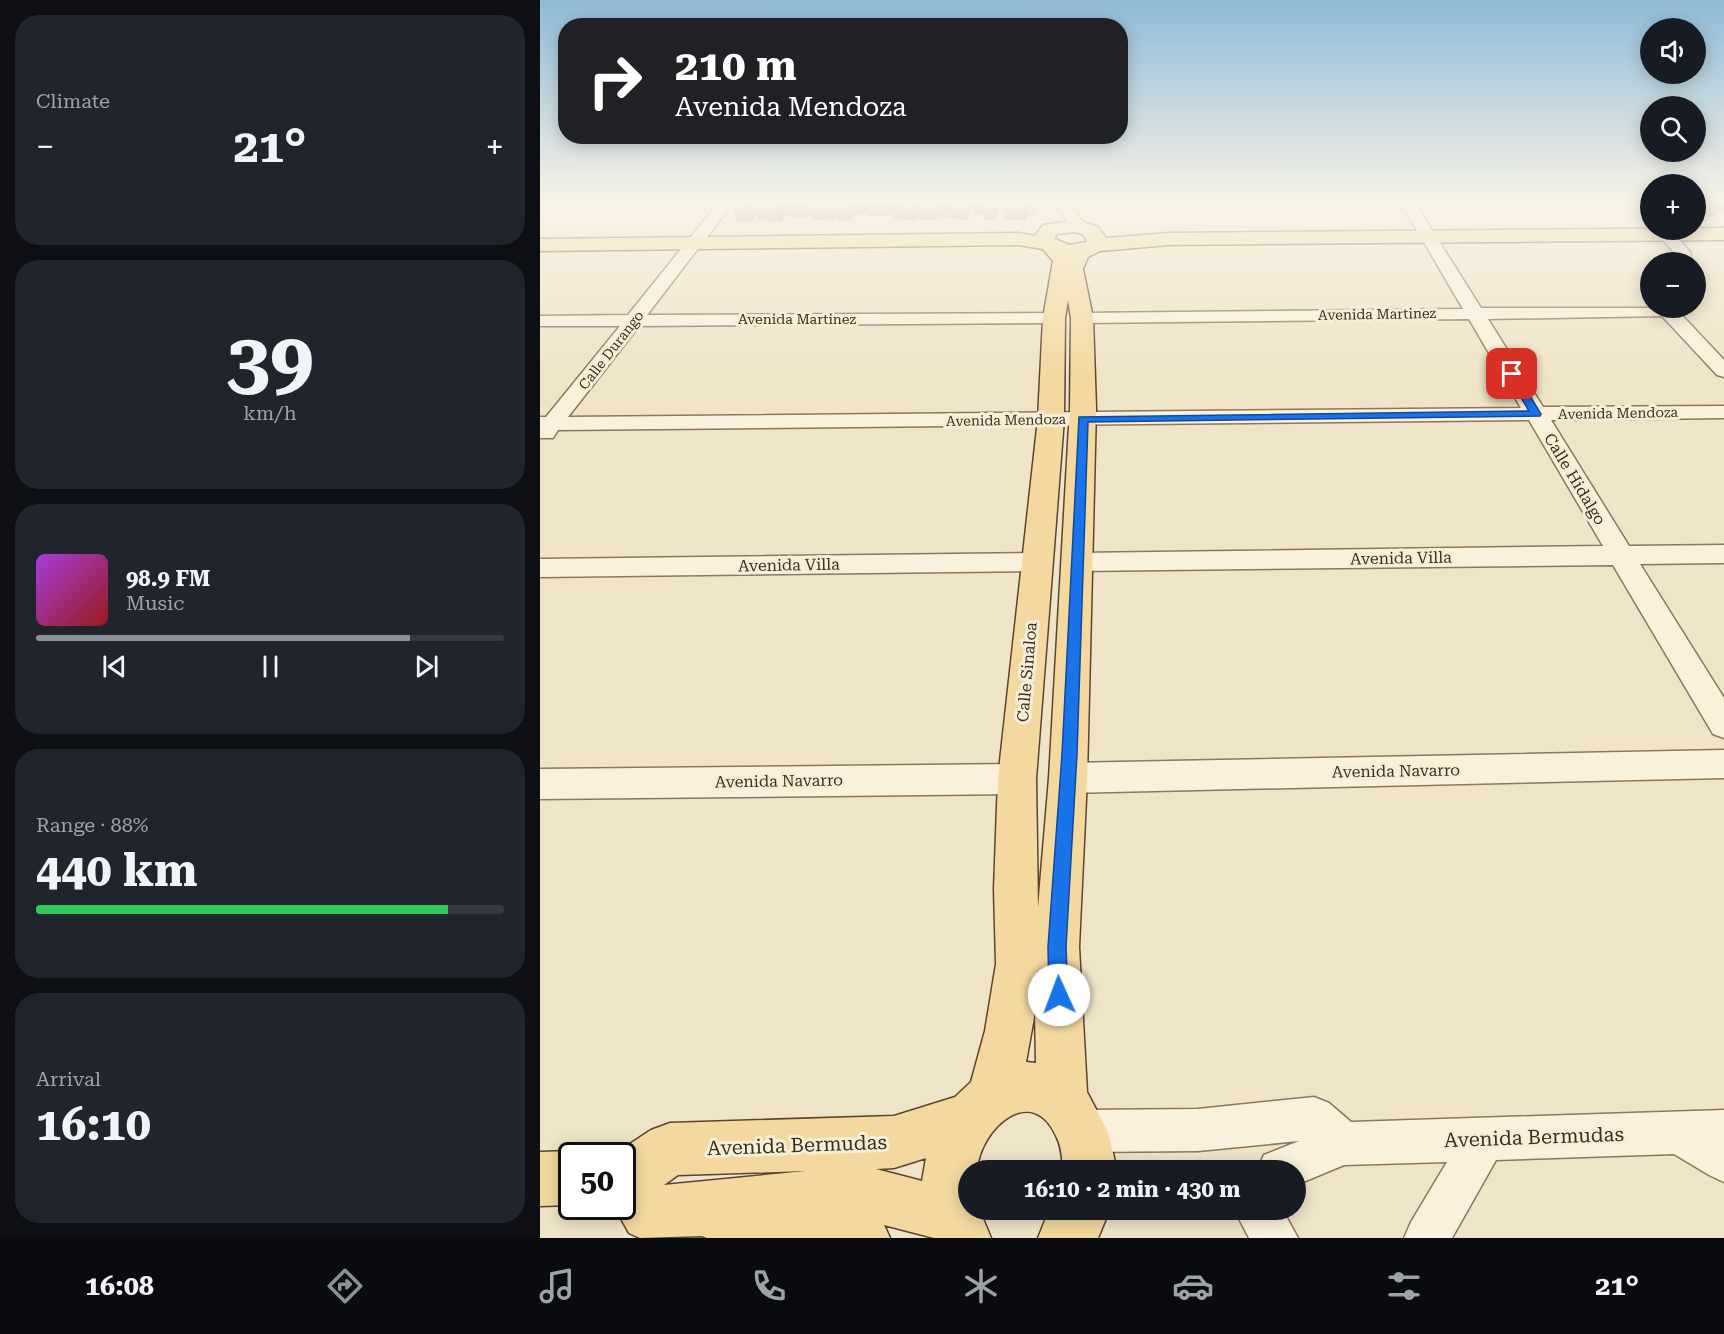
<!DOCTYPE html>
<html lang="en">
<head>
<meta charset="utf-8">
<style>
	:root { --surface:#171b24; --page:#20242c; --text:#f1f3f6; --muted:#9ea1a6; --line:#363941; --accent:#8c9099 }
	body { margin:0; font-family:"Roboto Serif",serif; background:var(--page); color:var(--text); height:100vh; display:flex; flex-direction:column; font-size:22px; white-space:nowrap }
	* { box-sizing:border-box; margin:0 }
	p { font-size:20px; color:var(--muted) }
	.icon { flex:none; width:33px; height:33px; fill:none; stroke:currentColor; stroke-width:2; stroke-linecap:round; stroke-linejoin:round }
	.map { position:relative; flex:1; overflow:hidden }
	.details { display:flex; flex-direction:column; gap:15px; padding:15px; background:#0d0f14; width:540px }
	.details>* { flex:none }
	.banner { position:absolute; left:18px; top:18px; width:570px; height:126px; border-radius:24px; box-shadow:0 3px 15px #0003; background:#202124; color:#fff; overflow:hidden }
	.tools { position:absolute; left:1100px; top:18px; display:grid; gap:12px }
	.tools a { display:grid; place-items:center; width:66px; height:66px; border-radius:50%; background:var(--surface); box-shadow:0 3px 15px #0003; font-size:30px }
	.speed { position:absolute; left:18px; top:1142px; display:flex; gap:12px; font-size:30px; font-weight:700; text-align:center }
	.speed>* { display:grid; place-content:center; width:78px; height:78px; border-radius:50%; background:var(--surface); box-shadow:0 3px 15px #0003; line-height:1 }
	.speed .limit { border:3px solid #111; border-radius:9px; background:#fff; color:#111 }
	.pin { position:absolute; display:grid; place-items:center; width:51px; height:51px; color:#fff; margin:-26px; border-radius:12px; box-shadow:0 3px 9px #0006 }
	.me { position:absolute; width:66px; margin:-33px; rotate:358deg; stroke-linejoin:round; filter:drop-shadow(0 0 4px #0008) }
	.turn { display:flex; align-items:center; gap:21px; height:126px; padding:0 18px; font-size:27px }
	.turn .icon { width:78px; height:78px; stroke-width:2.5 }
	.turn b { display:block; font-size:42px; line-height:51px }
	.big { font-size:45px; font-weight:700; line-height:1.1 }
	.details .widget { flex:1; display:flex; flex-direction:column; justify-content:center; gap:9px; min-width:0; padding:0 21px; border-radius:24px; background:var(--page) }
	.details .dial { align-items:center; gap:0 }
	.dial b { font-size:78px; line-height:1 }
	.song { display:flex; align-items:center; gap:18px }
	.cover { width:72px; height:72px; border-radius:9px; background:linear-gradient(135deg,hsl(280 70% 55%),hsl(0 70% 35%)) }
	.played { height:6px; border-radius:3px; background:linear-gradient(90deg,var(--accent) 80%,var(--line) 80%) }
	.keys { display:flex; justify-content:space-around; direction:ltr }
	.heat { display:flex; justify-content:space-between; align-items:center; font-size:33px; direction:ltr }
	.charge { height:9px; border-radius:4px; background:linear-gradient(90deg,#34c759 88%,var(--line) 0) }
	.trip { position:absolute; left:418px; top:1160px; width:348px; height:60px; border-radius:30px; background:var(--surface); box-shadow:0 3px 15px #0003; font-weight:700; line-height:60px; text-align:center }
	.menu { display:flex; height:96px; justify-content:space-around; align-items:center; background:#090b0e; color:var(--muted) }
	.menu .icon { width:42px; height:42px }
	.menu .active { color:var(--accent) }
	.menu b { font-size:27px; color:var(--text) }
	main { display:flex; flex:1; min-height:0 }
	.map>svg:first-child { display:block }
	.lines { fill:none; stroke-linecap:round; stroke-linejoin:round }
	.minor-casing { stroke:#8d765c; stroke-width:3 }
	.major-casing { stroke:#5b4430; stroke-width:3 }
	.minor { fill:#faf1dc; fill-rule:evenodd }
	.major { fill:#f3d9a0; fill-rule:evenodd }
	.wall { fill:#b2896c }
	.shaded-wall { fill:#916f58 }
	.building { fill:#cf9f7d; stroke:#916f58; stroke-width:1.5 }
	.route { fill:#1a73e8; stroke:#114b97; stroke-width:1.5 }
	.labels { text-anchor:middle; dominant-baseline:central; stroke-width:6; stroke-linejoin:round; paint-order:stroke }
	.far-street-label { font-size:14px; fill:#3d2e20; stroke:#f7eed8 }
	.street-label { font-size:16px; fill:#3d2e20; stroke:#f7eed8 }
	.near-street-label { font-size:20px; fill:#3d2e20; stroke:#f7eed8 }
</style>
</head>
<body>
<main>
<section class="details">
<div class="widget"><p>Climate</p>
<div class="heat"><a>−</a><b class="big">21°</b><a>+</a></div>
</div>
<div class="widget dial"><b>39</b><p>km/h</p></div>
<div class="widget">
<div class="song"><i class="cover"></i><div><b>98.9 FM</b><p>Music</p></div></div>
<div class="played"></div>
<div class="keys"><svg class="icon" aria-label="previous" viewBox="0 0 24 24"><path d="M18 5L8 12l10 7zM5 5v14"/></svg><svg class="icon" aria-label="pause" viewBox="0 0 24 24"><path d="M8 5v14M16 5v14"/></svg><svg class="icon" aria-label="next" viewBox="0 0 24 24"><path d="M6 5l10 7-10 7zM19 5v14"/></svg></div>
</div>
<div class="widget"><p>Range · 88%</p><b class="big">440 km</b><div class="charge"></div></div>
<div class="widget"><p>Arrival</p><b class="big">16:10</b></div>
</section>
<div class="map">
<svg width="1184" height="1238" viewBox="0 0 1184 1238">
	<rect width="100%" height="100%" fill="#f0e4c8"/>
	<g class="lines">
		<g class="minor-casing">
			<g id="minor">
				<path d="M 178,203 L 193,203 L 107,315 L 514,313 L 520,314 L 523,318 L 520,322 L 514,323 L 99,326 L 28,417 L 981,408 L 929,319 L 542,323 L 536,322 L 533,318 L 536,314 L 542,313 L 923,309 L 861,203 L 875,203 L 941,308 L 1139,308 L 1137,310 L 1184,360 L 1184,377 L 1177,375 L 1122,316 L 948,319 L 1003,407 L 1184,406 L 1184,418 L 1011,420 L 1089,546 L 1184,545 L 1184,563 L 1100,564 L 1184,698 L 1184,738 L 1173,734 L 1073,565 L 537,571 L 528,569 L 524,562 L 528,555 L 537,553 L 1063,546 L 989,420 L 18,430 L 13,438 L 0,438 L 0,417 L 6,417 L 80,326 L 0,326 L 0,316 L 88,315 Z"/>
				<path d="M 521,203 L 531,203 L 540,219 L 552,228 L 549,231 C 532,236 525,219 519,206 Z"/>
				<path d="M 1127,230 L 1132,232 L 1151,253 L 1149,262 L 1133,262 L 1135,254 L 1119,235 Z"/>
				<path d="M 497,553 L 506,555 L 510,562 L 506,569 L 497,571 L 0,577 L 0,559 Z"/>
				<path d="M 1184,750 L 1184,778 L 528,793 L 517,788 L 512,778 L 517,768 L 528,763 Z"/>
				<path d="M 477,764 L 488,769 L 493,779 L 488,789 L 477,794 L 0,799 L 0,769 Z"/>
				<path d="M 774,1097 L 789,1103 L 811,1122 L 1184,1110 L 1184,1182 L 1169,1175 L 1134,1154 L 956,1160 L 912,1238 L 864,1238 L 871,1222 L 907,1162 L 804,1165 L 756,1185 L 756,1170 L 717,1170 L 724,1155 L 759,1141 L 658,1151 L 544,1152 L 529,1146 L 523,1131 L 529,1116 L 544,1110 L 658,1109 Z"/>
				<path d="M 694,1209 L 742,1209 L 758,1238 L 709,1238 Z"/>
			</g>
		</g>
		<g class="major-casing">
			<g id="major">
				<path d="M 537,220 L 558,227 L 566,238 L 629,233 L 1184,228 L 1184,240 L 629,245 L 560,251 L 548,257 L 543,269 L 553,318 L 556,408 L 547,778 L 539,947 L 547,1092 L 568,1132 L 577,1170 L 523,1170 C 522,1159 522,1148 517,1138 C 493,1081 440,1128 437,1170 L 429,1170 L 429,1209 L 439,1209 L 451,1238 L 394,1238 L 344,1225 L 350,1238 L 167,1238 L 162,1236 L 100,1238 L 89,1233 L 74,1206 L 82,1206 L 82,1155 L 73,1155 L 111,1130 L 130,1123 L 354,1116 L 415,1097 L 431,1082 L 445,1031 L 456,964 L 454,889 L 458,779 L 498,419 L 503,318 L 513,261 L 503,249 L 478,245 L 0,251 L 0,239 L 478,233 L 495,236 L 503,225 ZM 535,232 L 544,235 L 547,242 L 529,245 L 515,239 L 516,234 ZM 528,300 L 531,318 L 530,408 L 509,778 L 498,908 L 496,779 L 524,419 L 525,318 ZM 495,1012 L 496,1063 L 486,1062 ZM 386,1158 L 382,1181 L 336,1169 L 354,1168 ZM 266,1171 L 124,1185 L 138,1175 Z"/>
				<path d="M 32,1151 L 41,1155 L 32,1155 L 32,1205 L 0,1206 L 0,1152 Z"/>
				<path d="M 514,1209 L 570,1209 L 558,1238 L 498,1238 L 506,1218 Z"/>
			</g>
		</g>
		<use href="#minor" class="minor"/>
		<use href="#major" class="major"/>
	</g>
	<g class="wall">
		<path d="M 194,203 L 350,203 L 350,205 L 351,203 L 431,203 L 432,206 L 428,220 L 406,218 L 405,210 L 402,217 L 397,217 L 395,220 L 378,220 L 377,215 L 375,221 L 353,218 L 351,212 L 349,216 L 328,216 L 326,210 L 324,215 L 314,215 L 311,221 L 298,221 L 296,217 L 294,221 L 272,219 L 271,214 L 269,217 L 247,217 L 246,214 L 241,222 L 218,220 L 216,215 L 211,222 L 197,222 L 193,210 L 194,208 L 193,205 Z"/>
		<path d="M 432,203 L 457,203 L 458,206 L 455,220 L 444,220 L 444,215 L 434,215 Z"/>
		<path d="M 464,203 L 497,203 L 496,215 L 488,215 L 484,220 L 464,220 L 463,208 Z"/>
		<path d="M 1155,203 L 1184,203 L 1184,214 L 1179,210 L 1175,217 L 1159,217 L 1155,213 L 1155,214 Z"/>
	</g>
	<g class="shaded-wall">
		<path d="M 211,203 L 220,203 L 213,209 L 216,215 L 211,222 L 206,210 Z"/>
		<path d="M 241,203 L 248,203 L 243,206 L 246,214 L 241,222 L 237,210 Z"/>
		<path d="M 266,203 L 273,203 L 268,208 L 271,214 L 269,217 L 265,206 Z"/>
		<path d="M 294,203 L 301,203 L 294,210 L 296,217 L 294,221 L 291,210 Z"/>
		<path d="M 321,203 L 326,203 L 325,205 L 326,210 L 324,215 Z"/>
		<path d="M 347,203 L 350,203 L 351,206 L 350,206 L 351,212 L 349,216 L 346,204 Z"/>
		<path d="M 375,203 L 379,203 L 376,209 L 377,215 L 375,221 L 372,209 Z"/>
		<path d="M 401,203 L 406,203 L 404,207 L 405,210 L 402,217 L 400,205 Z"/>
		<path d="M 428,203 L 431,203 L 432,206 L 428,220 L 426,209 Z"/>
		<path d="M 454,203 L 457,203 L 458,206 L 455,220 L 453,208 Z"/>
		<path d="M 494,203 L 497,203 L 496,215 Z"/>
		<path d="M 310,204 L 314,215 L 311,221 L 307,210 Z"/>
		<path d="M 486,204 L 488,215 L 484,220 L 482,208 Z"/>
		<path d="M 394,205 L 397,217 L 395,220 L 393,209 Z"/>
	</g>
	<g class="building">
		<path d="M 194,203 L 211,203 L 206,210 L 193,210 L 197,205 L 193,205 Z"/>
		<path d="M 217,203 L 241,203 L 237,210 L 213,209 Z"/>
		<path d="M 245,203 L 266,203 L 265,206 L 243,206 Z"/>
		<path d="M 271,203 L 294,203 L 291,210 L 268,208 Z"/>
		<path d="M 298,203 L 321,203 L 320,204 L 310,204 L 307,210 L 294,210 Z"/>
		<path d="M 326,203 L 347,203 L 346,204 L 325,205 Z"/>
		<path d="M 351,203 L 375,203 L 372,209 L 350,206 Z"/>
		<path d="M 378,203 L 401,203 L 400,205 L 394,205 L 393,209 L 376,209 Z"/>
		<path d="M 405,203 L 428,203 L 426,209 L 404,207 Z"/>
		<path d="M 432,203 L 454,203 L 453,208 L 443,208 L 444,203 Z"/>
		<path d="M 464,203 L 494,203 L 486,204 L 482,208 L 463,208 Z"/>
		<path d="M 1164,203 L 1180,203 L 1182,205 L 1166,205 Z"/>
	</g>
	<linearGradient id="sky" x2="0" y2="1"><stop stop-color="#8fbad6"/><stop offset="0.54" stop-color="#f8f3e6"/><stop offset="1" stop-color="#f8f3e6" stop-opacity="0"/></linearGradient>
	<rect width="1184" height="376" fill="url(#sky)"/>
	<path class="route" d="M 968,371 L 975,371 L 1001,414 L 1000,416 L 548,422 L 537,754 L 526,947 L 528,995 L 525,1001 L 519,1004 L 512,1001 L 509,995 L 508,947 L 522,754 L 539,417 L 989,411 L 967,374 Z"/>
	<g class="labels">
		<g class="far-street-label">
			<text transform="translate(837 314) rotate(-1)">Avenida Martinez</text>
			<text x="257" y="319">Avenida Martinez</text>
			<text transform="translate(71 350) rotate(-52)">Calle Durango</text>
			<text transform="translate(1078 413) rotate(-1)">Avenida Mendoza</text>
			<text transform="translate(466 420) rotate(-1)">Avenida Mendoza</text>
		</g>
		<g class="street-label">
			<text transform="translate(1035 479) rotate(59)">Calle Hidalgo</text>
			<text transform="translate(861 558) rotate(-1)">Avenida Villa</text>
			<text transform="translate(249 565) rotate(-1)">Avenida Villa</text>
			<text transform="translate(487 672) rotate(-85)">Calle Sinaloa</text>
			<text transform="translate(856 771) rotate(-1)">Avenida Navarro</text>
			<text transform="translate(239 781) rotate(-1)">Avenida Navarro</text>
		</g>
		<g class="near-street-label">
			<text transform="translate(994 1137) rotate(-2)">Avenida Bermudas</text>
			<text transform="translate(257 1145) rotate(-2)">Avenida Bermudas</text>
		</g>
	</g>
</svg>
<div class="tools">
<a><svg class="icon" aria-label="sound" viewBox="0 0 24 24"><path d="M4 9h4l5-4v14l-5-4H4zM17 9q2 3 0 6"/></svg></a>
<a><svg class="icon" aria-label="search" viewBox="0 0 24 24"><circle cx="10" cy="10" r="6"/><path d="M15 15l6 6"/></svg></a>
<a>+</a>
<a>−</a>
</div>
<div class="speed"><div class="limit">50</div></div>
<div class="pin" style="left:972px;top:374px;background:#d93025"><svg class="icon" aria-label="arrive" viewBox="0 0 24 24"><path d="M6 21V4h12l-3 4 3 4H6"/></svg></div>
<svg class="me" style="left:519px;top:995px" viewBox="-20 -20 40 40"><circle r="19" fill="#fff"/><path d="M0-13L10 11 0 6-10 11z" fill="#1a73e8"/></svg>
<div class="trip">16:10 · 2 min · 430 m</div>
<div class="banner">
<div class="turn"><svg class="icon" aria-label="right" viewBox="0 0 24 24"><path d="M7 20v-9h11M14 6l5 5-5 5"/></svg><div><b>210 m</b>Avenida Mendoza</div></div>
</div>
</div>
</main>
<nav class="menu">
<b>16:08</b>
<svg class="icon active" aria-label="directions" viewBox="0 0 24 24"><path d="M12 3l9 9-9 9-9-9zM9 14v-3h6M13 9l2 2-2 2"/></svg>
<svg class="icon" aria-label="music" viewBox="0 0 24 24"><path d="M9 18V5l10-2v13"/><circle cx="6" cy="18" r="3"/><circle cx="16" cy="16" r="3"/></svg>
<svg class="icon" aria-label="phone" viewBox="0 0 24 24"><path d="M5 4h4l2 5-3 2q2 4 5 5l2-3 5 2v4C11 20 4 13 5 4z"/></svg>
<svg class="icon" aria-label="climate" viewBox="0 0 24 24"><path d="M12 3v18M4 7l16 10M4 17L20 7"/></svg>
<svg class="icon" aria-label="car" viewBox="0 0 24 24"><path d="M5 17H2v-5l4-1 3-4h7l3 4 3 1v5h-3M9 17h6M6 11h13"/><circle cx="7" cy="17" r="2"/><circle cx="17" cy="17" r="2"/></svg>
<svg class="icon" aria-label="filters" viewBox="0 0 24 24"><path d="M4 7h16M4 17h16"/><circle cx="9" cy="7" r="2"/><circle cx="15" cy="17" r="2"/></svg>
<b>21°</b>
</nav>
</body>
</html>
